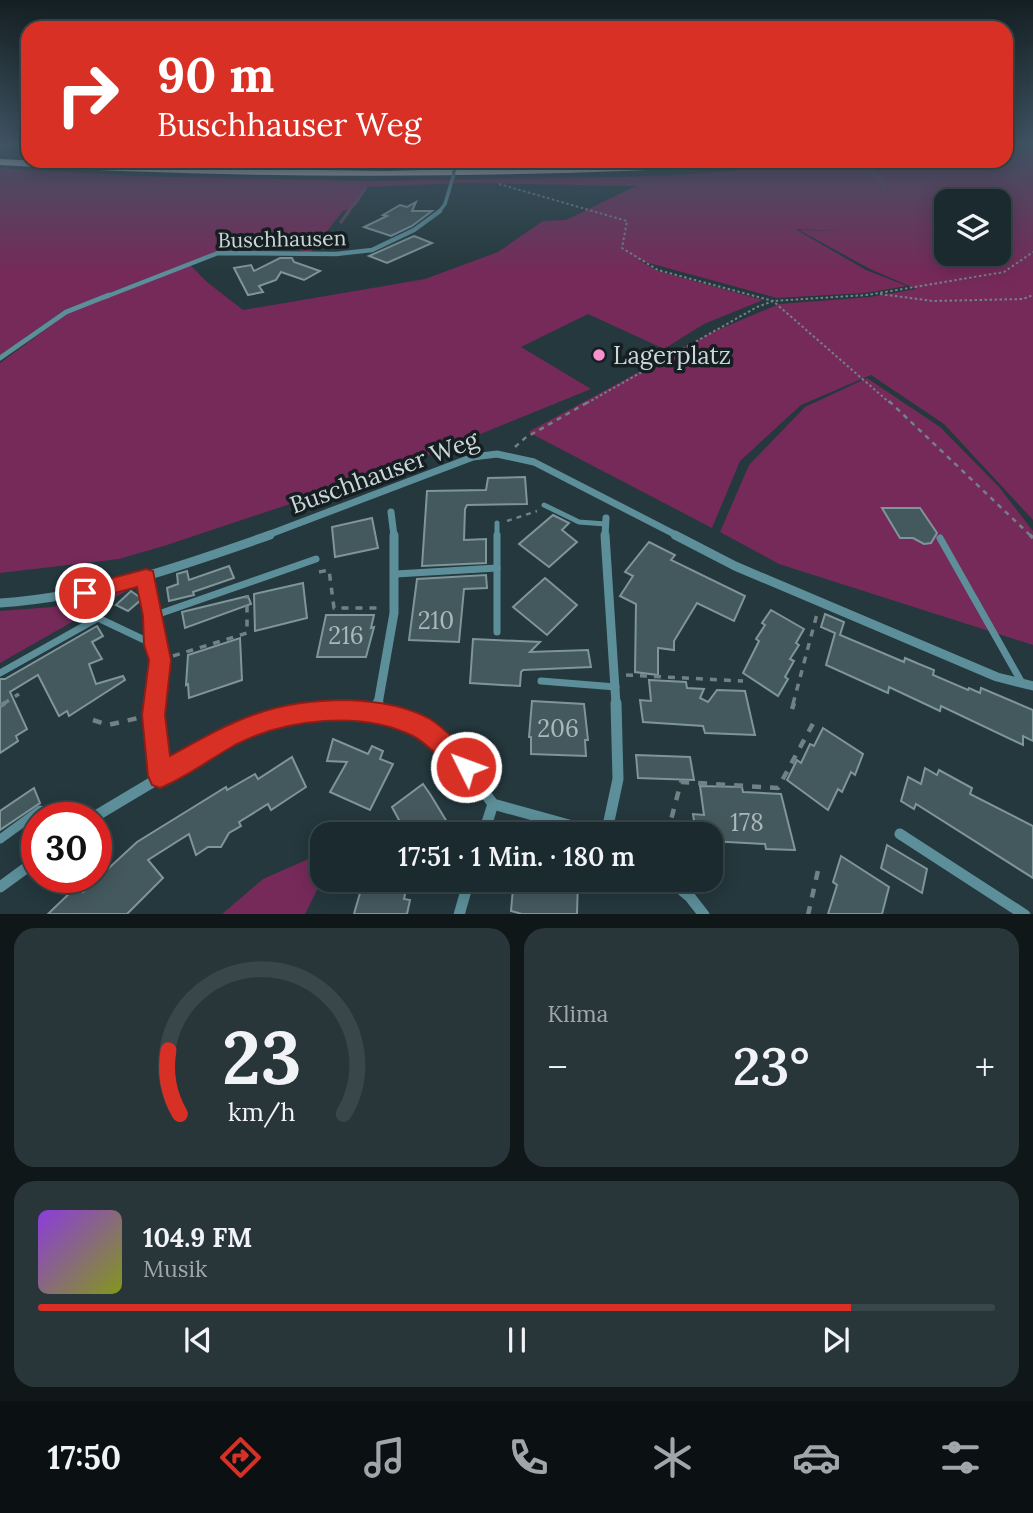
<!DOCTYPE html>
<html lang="de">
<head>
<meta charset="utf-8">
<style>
	:root { --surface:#1b2a2e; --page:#28363a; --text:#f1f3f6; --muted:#a0a7aa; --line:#39464a; --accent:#d93025 }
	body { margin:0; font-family:Lora,serif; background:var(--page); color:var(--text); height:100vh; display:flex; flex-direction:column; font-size:26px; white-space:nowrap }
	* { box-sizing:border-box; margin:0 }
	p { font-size:23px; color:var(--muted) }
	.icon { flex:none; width:38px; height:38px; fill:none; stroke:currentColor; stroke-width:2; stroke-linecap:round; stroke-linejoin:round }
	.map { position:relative; height:914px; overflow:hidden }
	.panel { display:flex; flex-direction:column; gap:14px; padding:14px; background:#0f1719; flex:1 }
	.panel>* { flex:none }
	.top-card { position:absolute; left:21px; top:21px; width:992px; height:147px; border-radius:21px; box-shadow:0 4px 18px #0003,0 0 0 2px var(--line); background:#d93025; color:#fff; overflow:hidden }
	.buttons { position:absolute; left:934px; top:189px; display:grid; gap:14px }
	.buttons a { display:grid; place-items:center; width:77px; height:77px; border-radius:14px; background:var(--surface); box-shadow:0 4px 18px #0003,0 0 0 2px var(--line); font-size:35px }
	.speed { position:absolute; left:21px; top:802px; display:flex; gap:14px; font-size:35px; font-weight:700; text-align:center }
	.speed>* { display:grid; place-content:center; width:91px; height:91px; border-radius:50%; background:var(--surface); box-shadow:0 4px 18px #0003,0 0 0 2px var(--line); line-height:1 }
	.speed .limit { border:10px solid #d22; background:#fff; color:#111 }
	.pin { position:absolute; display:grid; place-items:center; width:60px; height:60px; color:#fff; margin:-30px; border:4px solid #fff; border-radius:50%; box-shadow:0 2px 7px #0007 }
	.me { position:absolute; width:77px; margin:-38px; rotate:312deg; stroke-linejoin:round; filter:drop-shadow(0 0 5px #0008) }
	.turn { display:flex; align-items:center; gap:24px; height:147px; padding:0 21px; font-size:32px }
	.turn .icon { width:91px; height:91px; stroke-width:2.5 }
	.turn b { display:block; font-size:49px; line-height:60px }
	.big { font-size:52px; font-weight:600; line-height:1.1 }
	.panel .tile { flex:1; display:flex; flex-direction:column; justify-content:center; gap:10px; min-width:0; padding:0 24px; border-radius:21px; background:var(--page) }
	.panel .dial { align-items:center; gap:0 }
	.dial svg { height:182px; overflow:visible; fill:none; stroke:var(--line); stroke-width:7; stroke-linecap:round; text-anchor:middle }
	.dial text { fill:var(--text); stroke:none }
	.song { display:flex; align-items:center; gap:21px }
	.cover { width:84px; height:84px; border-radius:10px; background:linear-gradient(135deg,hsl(270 70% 55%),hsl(70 70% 35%)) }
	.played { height:7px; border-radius:4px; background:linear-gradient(90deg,var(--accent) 85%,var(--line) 85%) }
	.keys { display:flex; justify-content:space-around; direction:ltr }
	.heat { display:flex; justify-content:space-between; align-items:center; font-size:38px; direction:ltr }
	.panel .tiles { flex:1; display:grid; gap:14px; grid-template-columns:1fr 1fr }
	.tile:last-child { grid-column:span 2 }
	.trip { position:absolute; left:310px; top:822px; width:413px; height:70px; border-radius:21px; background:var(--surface); box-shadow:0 4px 18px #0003,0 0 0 2px var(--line); font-weight:600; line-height:70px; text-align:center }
	.tabs { display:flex; height:112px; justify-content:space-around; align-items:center; background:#0b1112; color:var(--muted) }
	.tabs .icon { width:49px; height:49px }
	.tabs .selected { color:var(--accent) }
	.tabs b { font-size:32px; color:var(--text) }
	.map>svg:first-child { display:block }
	.green { fill:#762a5a; fill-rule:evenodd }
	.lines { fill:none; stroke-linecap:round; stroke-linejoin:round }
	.stream-far1 { stroke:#5e4559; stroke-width:2.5 }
	.stream { stroke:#5e4559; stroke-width:3.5 }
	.building { fill:#44595e; stroke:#7e959a; stroke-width:2 }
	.path-far3 { stroke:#718285; stroke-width:2; stroke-dasharray:2.5 2.5; stroke-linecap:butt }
	.path-far2 { stroke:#718285; stroke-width:2.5; stroke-dasharray:5 5; stroke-linecap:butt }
	.path-far1 { stroke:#718285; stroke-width:3.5; stroke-dasharray:7 7; stroke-linecap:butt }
	.path { stroke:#718285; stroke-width:4.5; stroke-dasharray:9 9; stroke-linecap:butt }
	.service-far2 { stroke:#5c8f9a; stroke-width:5 }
	.service-far1 { stroke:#5c8f9a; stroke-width:7 }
	.service { stroke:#5c8f9a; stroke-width:9 }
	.minor-far5 { stroke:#5c8f9a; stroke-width:3.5 }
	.minor-far4 { stroke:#5c8f9a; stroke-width:4.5 }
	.minor-far3 { stroke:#5c8f9a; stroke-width:5 }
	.minor-far2 { stroke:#5c8f9a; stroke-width:7 }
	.minor-far1 { stroke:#5c8f9a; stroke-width:9 }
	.minor { stroke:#5c8f9a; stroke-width:11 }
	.motorway { fill:#f7f7f7; fill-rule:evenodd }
	.minor-bridge { stroke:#5c8f9a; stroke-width:3.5 }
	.route { fill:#d93025; stroke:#8d1f18; stroke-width:2 }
	.poi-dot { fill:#f790cd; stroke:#151e20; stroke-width:2.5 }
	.labels { text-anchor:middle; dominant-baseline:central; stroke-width:7; stroke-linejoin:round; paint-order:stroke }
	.far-street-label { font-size:21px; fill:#cbd7d9; stroke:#151e20 }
	.poi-label { font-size:24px; fill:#cbd7d9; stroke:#151e20; text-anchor:start }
	.street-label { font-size:24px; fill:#cbd7d9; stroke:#151e20 }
	.near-number-label { font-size:24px; fill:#a9b8ba }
</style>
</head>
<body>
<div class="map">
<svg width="1033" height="915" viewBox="0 0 1033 915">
	<rect width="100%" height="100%" fill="#24383d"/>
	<g class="green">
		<path d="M 1006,145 L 1033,145 L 1033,520 L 944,424 L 871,375 L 801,405 L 740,461 L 712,528 L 528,432 L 713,332 L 779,304 L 870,297 L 916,289 L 870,269 L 799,230 L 841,231 L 795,229 L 866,270 L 907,286 L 865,293 L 777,298 L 638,260 L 658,271 L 763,300 L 704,324 L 664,349 L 588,314 L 521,347 L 591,389 L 392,470 L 167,545 L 119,559 L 0,573 L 0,363 L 68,313 L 190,265 L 207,282 L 243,310 L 425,279 L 498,252 L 543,221 L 566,220 L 636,186 L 467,183 L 367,187 L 358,203 L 352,209 L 343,211 L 310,253 L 284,246 L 280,242 L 242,251 L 247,246 L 246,242 L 237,244 L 64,310 L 0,355 L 0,168 L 134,176 L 366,181 L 666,176 L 848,161 L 1006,161 ZM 947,201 L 999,201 L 999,254 L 947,254 Z"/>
		<path d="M 867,378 L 940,427 L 999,487 L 1033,531 L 1033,645 L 779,564 L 720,532 L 749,465 L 805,407 Z"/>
		<path d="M 128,590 L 0,663 L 0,611 L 53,607 Z"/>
		<path d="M 322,853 L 322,880 L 305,914 L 222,914 L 263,879 Z"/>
	</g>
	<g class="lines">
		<g class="stream-far1">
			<path d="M 870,167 L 885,188"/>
			<path d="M 348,212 L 366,188"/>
		</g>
		<path class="stream" d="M 341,222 L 349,211"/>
	</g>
	<g class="building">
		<path d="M 416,202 L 412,211 L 432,211 L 412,226 L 391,236 L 364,227 L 387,216 L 383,215 L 400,205 L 407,207 Z"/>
		<path d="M 414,236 L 432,243 L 387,263 L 369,256 Z"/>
		<path d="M 280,258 L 292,258 L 294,262 L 320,271 L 304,280 L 281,272 L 276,280 L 259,286 L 263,292 L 248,295 L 234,268 L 251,265 L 254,271 Z"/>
		<path d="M 525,477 L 527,504 L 467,505 L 465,509 L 464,540 L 486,539 L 486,563 L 422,566 L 427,491 L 486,490 L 488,478 Z"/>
		<path d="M 882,508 L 920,508 L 937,533 L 931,543 L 924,544 L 913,538 L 900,538 Z"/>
		<path d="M 553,515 L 569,523 L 562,530 L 577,542 L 549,567 L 519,544 Z"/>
		<path d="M 372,518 L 378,548 L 335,557 L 332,527 Z"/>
		<path d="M 649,542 L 675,555 L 671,560 L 745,596 L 734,621 L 697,603 L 674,641 L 674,650 L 658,648 L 658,675 L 635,672 L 636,604 L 620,596 L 633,576 L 625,572 Z"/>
		<path d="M 229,566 L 234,578 L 193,592 L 194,595 L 169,601 L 167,588 L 178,584 L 177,574 L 187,571 L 189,580 Z"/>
		<path d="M 486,575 L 487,588 L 464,589 L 459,642 L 409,640 L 417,579 Z"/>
		<path d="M 545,578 L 577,605 L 547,635 L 513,607 Z"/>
		<path d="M 303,583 L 307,618 L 255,631 L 254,594 Z"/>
		<path d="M 131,591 L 142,599 L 128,611 L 116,605 Z"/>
		<path d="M 248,596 L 251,604 L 185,628 L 182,612 Z"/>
		<path d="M 771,610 L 804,629 L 796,643 L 799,645 L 790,659 L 794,661 L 785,677 L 788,679 L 778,696 L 743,673 L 759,641 L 756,639 L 765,625 L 762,623 Z"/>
		<path d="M 825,614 L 844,622 L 840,635 L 904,662 L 905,658 L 919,664 L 934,670 L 933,675 L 968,690 L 969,688 L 980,693 L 981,688 L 1033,710 L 1033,741 L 1023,736 L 1023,745 L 941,706 L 940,711 L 889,687 L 888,693 L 826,665 L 835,633 L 821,627 Z"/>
		<path d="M 326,615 L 374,615 L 371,628 L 374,627 L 366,657 L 317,657 Z"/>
		<path d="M 97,626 L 103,636 L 92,642 L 102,659 L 89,664 L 96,684 L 123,676 L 125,680 L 69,716 L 67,711 L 59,716 L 38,675 L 10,692 L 27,729 L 16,736 L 18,741 L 0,753 L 0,679 L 5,679 Z"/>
		<path d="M 240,638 L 242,680 L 189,698 L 188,684 L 186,685 L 188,655 Z"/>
		<path d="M 473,639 L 540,642 L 530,652 L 588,650 L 591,667 L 523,670 L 521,672 L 520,686 L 470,683 Z"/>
		<path d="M 649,680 L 686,682 L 687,688 L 704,689 L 700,698 L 708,702 L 717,690 L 745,691 L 755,735 L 705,733 L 703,726 L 643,722 L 640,700 L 651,701 Z"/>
		<path d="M 532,701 L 584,704 L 588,740 L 585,740 L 586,756 L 531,754 L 531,737 L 529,737 Z"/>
		<path d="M 823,728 L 863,754 L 855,775 L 851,772 L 842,792 L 838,789 L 828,810 L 787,780 L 797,760 L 801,763 L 810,744 L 814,746 Z"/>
		<path d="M 333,739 L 368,754 L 372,746 L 383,751 L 380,759 L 393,764 L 370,810 L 330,792 L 347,762 L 327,761 Z"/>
		<path d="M 636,755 L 690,757 L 694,780 L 638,778 Z"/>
		<path d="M 292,757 L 306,787 L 271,810 L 268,804 L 239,822 L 241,826 L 229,833 L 221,847 L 208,847 L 196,855 L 189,834 L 148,860 L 163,878 L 127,914 L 48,914 L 78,885 L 83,892 L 137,842 L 226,787 L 227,790 L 255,774 L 258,779 Z"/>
		<path d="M 925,768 L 937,775 L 939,770 L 972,788 L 970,794 L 1033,826 L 1033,878 L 916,804 L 914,809 L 901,801 L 908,777 L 921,784 Z"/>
		<path d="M 423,784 L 430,794 L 455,835 L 407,835 L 392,807 Z"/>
		<path d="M 700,786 L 742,787 L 743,792 L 781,794 L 795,850 L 766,849 L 765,844 L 710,841 L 710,835 L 696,835 L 693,814 L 704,815 Z"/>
		<path d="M 34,788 L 40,803 L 0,830 L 0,811 Z"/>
		<path d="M 887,845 L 927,869 L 922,893 L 881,868 Z"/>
		<path d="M 841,856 L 889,887 L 882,914 L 828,914 L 837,885 L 833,882 Z"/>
		<path d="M 368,880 L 408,880 L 404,899 L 410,900 L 407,914 L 354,914 L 360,893 L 365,893 Z"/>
		<path d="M 525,880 L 578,880 L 577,914 L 522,914 L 511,911 L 513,888 L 525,889 Z"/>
	</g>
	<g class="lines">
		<g class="path-far3">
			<path d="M 499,184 L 627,221 L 622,248 L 658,270 L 773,301 L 890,403"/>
			<path d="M 880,294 L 933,301 L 1023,299 L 1033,295"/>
			<path d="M 587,403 L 757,307 L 773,301 L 867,295 L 1004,272 L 1033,252"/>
		</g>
		<g class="path-far2">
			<path d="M 889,401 L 1031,536"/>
			<path d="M 515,447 L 525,438 L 590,401"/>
			<path d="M 507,521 L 537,511"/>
		</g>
		<g class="path-far1">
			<path d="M 1030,535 L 1033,538"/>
			<path d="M 319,572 L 329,570 L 334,608 L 380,608"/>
			<path d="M 173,656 L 247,633 L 247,595"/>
			<path d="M 626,675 L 743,681"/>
			<path d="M 3,704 L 19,694"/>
			<path d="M 793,704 L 817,614"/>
		</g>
		<g class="path">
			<path d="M 0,706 L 5,703"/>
			<path d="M 792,709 L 794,703"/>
			<path d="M 93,720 L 108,725 L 138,718"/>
			<path d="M 667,835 L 681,782 L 778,788 L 816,718"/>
			<path d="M 808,915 L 819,866"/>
		</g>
		<g class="service-far2">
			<path d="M 544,505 L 579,522 L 605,524"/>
			<path d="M 497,523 L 497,536"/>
		</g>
		<g class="service-far1">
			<path d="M 497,535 L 497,632"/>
			<path d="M 940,538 L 1022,683"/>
			<path d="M 396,574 L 497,568"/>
			<path d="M 153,616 L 316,559"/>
			<path d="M 0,673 L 98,618 L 155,645"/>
			<path d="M 541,681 L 616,687"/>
		</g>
		<path class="service" d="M 0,839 L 40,810"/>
		<path class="minor-far5" d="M 439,212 L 445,204 L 453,177"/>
		<path class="minor-far4" d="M 105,297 L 218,253 L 336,254 L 372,250 L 414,230 L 440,211"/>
		<path class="minor-far3" d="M 0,358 L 66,312 L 109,295"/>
		<g class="minor-far2">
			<path d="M 391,512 L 394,536"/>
			<path d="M 265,536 L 473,457 L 497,454 L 534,462 L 678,536"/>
			<path d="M 605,536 L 606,518"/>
		</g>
		<g class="minor-far1">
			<path d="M 605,535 L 616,704"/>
			<path d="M 675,535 L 735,566 L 997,677 L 1033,686"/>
			<path d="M 146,577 L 155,645 L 160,660 L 154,704"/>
			<path d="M 0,603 C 94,597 182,566 270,535"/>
			<path d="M 378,704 L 394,613 L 394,535"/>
		</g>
		<g class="minor">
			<path d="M 155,703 L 153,715 L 160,776"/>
			<path d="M 376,712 L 378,703"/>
			<path d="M 94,817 L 228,737 L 268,720 L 307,711 L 376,712 L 422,728 L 466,767 L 493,804 L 605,835"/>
			<path d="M 900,834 L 1025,915"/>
			<path d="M 483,835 L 493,804"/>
			<path d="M 606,835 L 618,779 L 616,703"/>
			<path d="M 670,880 L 690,897 L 704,915"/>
			<path d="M 0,887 L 37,860"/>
			<path d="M 459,915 L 469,880"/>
		</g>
		<path class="motorway" d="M 0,159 L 193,168 L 385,171 L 775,161 L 770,164 C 513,179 257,180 0,165 Z"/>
		<path class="minor-bridge" d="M 453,177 L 456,161"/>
	</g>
	<linearGradient id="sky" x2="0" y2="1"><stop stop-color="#141f22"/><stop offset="0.53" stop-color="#3f5362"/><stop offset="1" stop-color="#3f5362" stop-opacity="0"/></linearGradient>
	<rect width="1033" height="273" fill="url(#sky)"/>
	<path class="route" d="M 146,569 L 153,571 L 171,660 L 165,715 L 170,756 C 234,720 271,700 347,700 C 374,701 405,705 430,719 C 446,729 460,746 475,758 L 478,767 L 475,775 L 466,779 L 457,775 C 444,763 429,744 413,736 C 362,710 285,719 235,745 C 210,759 187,777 160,788 L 152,785 L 148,776 L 142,715 L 149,660 L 144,645 L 143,616 L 137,587 L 85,601 L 78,599 L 76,593 L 78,587 Z"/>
	<circle class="poi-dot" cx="599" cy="355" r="7"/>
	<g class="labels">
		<g class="far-street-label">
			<text transform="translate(282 239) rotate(-1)">Buschhausen</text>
		</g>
		<g class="poi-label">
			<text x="613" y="355">Lagerplatz</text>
		</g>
		<g class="street-label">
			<text transform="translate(384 472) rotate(-20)">Buschhauser Weg</text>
		</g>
		<g class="near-number-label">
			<text x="436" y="620">210</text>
			<text x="346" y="635">216</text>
			<text x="558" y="728">206</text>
			<text x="747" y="822">178</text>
		</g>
	</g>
</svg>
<div class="buttons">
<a><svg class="icon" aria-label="layers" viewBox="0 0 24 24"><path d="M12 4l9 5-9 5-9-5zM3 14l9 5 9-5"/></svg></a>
</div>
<div class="speed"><div class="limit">30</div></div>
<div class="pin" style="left:85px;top:593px;background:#d93025"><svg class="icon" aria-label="arrive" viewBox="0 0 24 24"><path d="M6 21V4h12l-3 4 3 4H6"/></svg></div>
<svg class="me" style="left:466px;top:767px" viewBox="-20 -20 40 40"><circle r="17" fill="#d93025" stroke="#fff" stroke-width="3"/><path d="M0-11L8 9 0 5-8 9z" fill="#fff"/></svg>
<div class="trip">17:51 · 1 Min. · 180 m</div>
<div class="top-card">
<div class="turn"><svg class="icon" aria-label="right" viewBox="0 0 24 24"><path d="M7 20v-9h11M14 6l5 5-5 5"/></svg><div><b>90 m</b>Buschhauser Weg</div></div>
</div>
</div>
<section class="panel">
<div class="tiles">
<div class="tile dial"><svg viewBox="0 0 100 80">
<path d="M14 69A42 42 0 1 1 86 69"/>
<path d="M14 69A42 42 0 0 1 9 41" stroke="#d93025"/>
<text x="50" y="56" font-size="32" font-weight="700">23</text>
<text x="50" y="72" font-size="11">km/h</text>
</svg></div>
<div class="tile"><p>Klima</p>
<div class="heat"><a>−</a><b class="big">23°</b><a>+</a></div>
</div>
<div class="tile">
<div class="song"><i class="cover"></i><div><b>104.9 FM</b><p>Musik</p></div></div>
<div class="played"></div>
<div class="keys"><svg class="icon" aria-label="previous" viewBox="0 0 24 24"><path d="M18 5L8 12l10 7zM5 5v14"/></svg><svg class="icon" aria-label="pause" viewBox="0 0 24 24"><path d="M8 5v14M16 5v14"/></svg><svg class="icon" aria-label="next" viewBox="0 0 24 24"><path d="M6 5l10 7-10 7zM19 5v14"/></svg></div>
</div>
</div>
</section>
<nav class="tabs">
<b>17:50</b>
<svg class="icon selected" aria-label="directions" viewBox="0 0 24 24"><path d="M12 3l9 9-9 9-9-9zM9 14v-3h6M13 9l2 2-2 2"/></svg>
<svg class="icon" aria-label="music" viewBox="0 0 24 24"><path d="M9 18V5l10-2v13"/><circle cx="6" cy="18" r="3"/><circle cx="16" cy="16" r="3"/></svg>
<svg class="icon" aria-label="phone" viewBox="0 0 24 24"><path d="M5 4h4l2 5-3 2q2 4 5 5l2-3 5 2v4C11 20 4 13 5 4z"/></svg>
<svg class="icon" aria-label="climate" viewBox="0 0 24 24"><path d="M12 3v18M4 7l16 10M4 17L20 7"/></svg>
<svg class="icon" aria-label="car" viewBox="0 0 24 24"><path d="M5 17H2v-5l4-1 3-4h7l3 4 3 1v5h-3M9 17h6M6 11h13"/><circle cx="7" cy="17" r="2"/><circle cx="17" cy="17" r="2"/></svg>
<svg class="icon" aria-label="filters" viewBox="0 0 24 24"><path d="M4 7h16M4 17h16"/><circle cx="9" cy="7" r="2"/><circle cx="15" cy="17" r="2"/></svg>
</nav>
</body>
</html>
